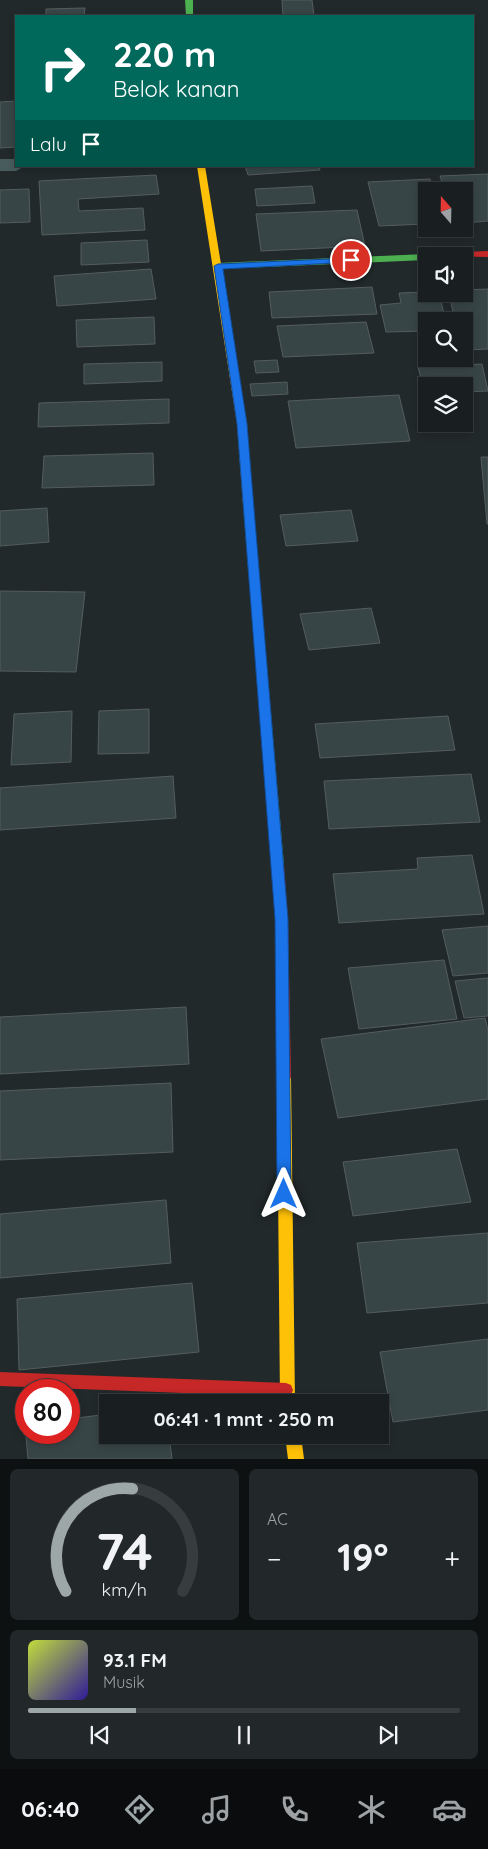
<!DOCTYPE html>
<html lang="id">
<head>
<meta charset="utf-8">
<style>
	:root { --surface:#191f20; --page:#222729; --text:#f1f3f6; --muted:#9fa2a5; --line:#373d3e; --accent:#9ea7a8 }
	body { margin:0; font-family:Quicksand,sans-serif; background:var(--page); color:var(--text); height:100vh; display:flex; flex-direction:column; font-size:19px; white-space:nowrap }
	* { box-sizing:border-box; margin:0 }
	p { font-size:16px; color:var(--muted) }
	.icon { flex:none; width:28px; height:28px; fill:none; stroke:currentColor; stroke-width:2; stroke-linecap:round; stroke-linejoin:round }
	.map { position:relative; height:1459px; overflow:hidden }
	.drawer { display:flex; flex-direction:column; gap:10px; padding:10px; background:#0e1112; flex:1 }
	.drawer>* { flex:none }
	.guide { position:absolute; left:15px; top:15px; width:459px; height:152px; border-radius:0px; box-shadow:0 2px 8px #0003,0 0 0 1px var(--line); background:#00695c; color:#fff; overflow:hidden }
	.needle { width:32px; rotate:340deg }
	.fabs { position:absolute; left:418px; top:182px; display:grid; gap:10px }
	.fabs a { display:grid; place-items:center; width:55px; height:55px; border-radius:0px; background:var(--surface); box-shadow:0 2px 8px #0003,0 0 0 1px var(--line); font-size:25px }
	.speed { position:absolute; left:15px; top:1379px; display:flex; gap:10px; font-size:25px; font-weight:700; text-align:center }
	.speed>* { display:grid; place-content:center; width:65px; height:65px; border-radius:50%; background:var(--surface); box-shadow:0 2px 8px #0003,0 0 0 1px var(--line); line-height:1 }
	.speed .limit { border:8px solid #d22; background:#fff; color:#111 }
	.pin { position:absolute; display:grid; place-items:center; width:42px; height:42px; color:#fff; margin:-21px; border:2px solid #fff; border-radius:50%; box-shadow:0 1px 5px #0007 }
	.me { position:absolute; width:55px; margin:-28px; rotate:0deg; stroke-linejoin:round; filter:drop-shadow(0 0 4px #0008) }
	.turn { display:flex; align-items:center; gap:18px; height:105px; padding:0 15px; font-size:22px }
	.turn .icon { width:65px; height:65px; stroke-width:2.5 }
	.turn b { display:block; font-size:35px; line-height:42px }
	.then { display:flex; align-items:center; height:48px; padding:0 15px; background:#0003; gap:10px; font-size:19px }
	.big { font-size:38px; font-weight:700; line-height:1.1 }
	.drawer .card { flex:1; display:flex; flex-direction:column; justify-content:center; gap:8px; min-width:0; padding:0 18px; border-radius:8px; background:var(--page) }
	.drawer .dial { align-items:center; gap:0 }
	.dial svg { height:130px; overflow:visible; fill:none; stroke:var(--line); stroke-width:7; stroke-linecap:round; text-anchor:middle }
	.dial text { fill:var(--text); stroke:none }
	.song { display:flex; align-items:center; gap:15px }
	.cover { width:60px; height:60px; border-radius:8px; background:linear-gradient(135deg,hsl(70 70% 55%),hsl(250 70% 35%)) }
	.played { height:5px; border-radius:2px; background:linear-gradient(90deg,var(--accent) 25%,var(--line) 25%) }
	.keys { display:flex; justify-content:space-around; direction:ltr }
	.heat { display:flex; justify-content:space-between; align-items:center; font-size:28px; direction:ltr }
	.drawer .tiles { flex:1; display:grid; gap:10px; grid-template-columns:1fr 1fr }
	.card:last-child { grid-column:span 2 }
	.trip { position:absolute; left:99px; top:1394px; width:290px; height:50px; border-radius:0px; background:var(--surface); box-shadow:0 2px 8px #0003,0 0 0 1px var(--line); font-weight:700; line-height:50px; text-align:center }
	.tabs { display:flex; height:80px; justify-content:space-around; align-items:center; background:#0a0c0d; color:var(--muted) }
	.tabs .icon { width:35px; height:35px }
	.tabs .selected { color:var(--accent) }
	.tabs b { font-size:22px; color:var(--text) }
	.map>svg:first-child { display:block }
	.building { fill:#384546; stroke:#555c5d }
	.lines { fill:none; stroke-linecap:round; stroke-linejoin:round }
	.street { fill:#485c5e; fill-rule:evenodd }
	.fast { fill:#4caf50; fill-rule:evenodd }
	.slow { fill:#ffc107; fill-rule:evenodd }
	.jam { fill:#c62828; fill-rule:evenodd }
	.route { fill:#1a73e8; stroke:#114b97 }
</style>
</head>
<body>
<div class="map">
<svg width="488" height="1459" viewBox="0 0 488 1459">
	<rect width="100%" height="100%" fill="#21292a"/>
	<g class="building">
		<path d="M 282,0 L 312,0 L 314,15 L 283,16 Z"/>
		<path d="M 85,8 L 84,16 L 46,16 L 46,9 Z"/>
		<path d="M 16,101 L 16,147 L 0,148 L 0,102 Z"/>
		<path d="M 245,166 L 319,166 L 320,170 L 248,175 Z"/>
		<path d="M 488,174 L 488,221 L 464,223 L 464,191 L 445,191 L 440,176 Z"/>
		<path d="M 156,175 L 159,194 L 78,199 L 79,211 L 143,208 L 145,230 L 42,235 L 39,181 Z"/>
		<path d="M 430,179 L 434,191 L 426,191 L 426,224 L 379,226 L 368,182 Z"/>
		<path d="M 312,186 L 315,203 L 257,206 L 255,189 Z"/>
		<path d="M 29,189 L 30,222 L 0,223 L 0,190 Z"/>
		<path d="M 357,210 L 365,246 L 261,251 L 256,214 Z"/>
		<path d="M 147,240 L 149,262 L 81,265 L 81,243 Z"/>
		<path d="M 151,269 L 156,299 L 57,306 L 54,276 Z"/>
		<path d="M 372,287 L 377,314 L 272,318 L 269,292 Z"/>
		<path d="M 488,289 L 488,349 L 464,350 L 464,321 L 455,321 L 449,294 L 464,294 L 464,290 Z"/>
		<path d="M 426,292 L 426,294 L 439,294 L 446,321 L 426,321 L 426,331 L 386,332 L 380,305 L 401,303 L 399,293 Z"/>
		<path d="M 154,317 L 155,344 L 77,347 L 76,320 Z"/>
		<path d="M 366,322 L 374,353 L 283,357 L 277,326 Z"/>
		<path d="M 277,360 L 279,372 L 256,373 L 254,361 Z"/>
		<path d="M 162,362 L 162,381 L 84,384 L 84,364 Z"/>
		<path d="M 482,364 L 488,391 L 464,392 L 464,386 L 426,386 L 425,394 L 418,367 Z"/>
		<path d="M 287,382 L 288,394 L 252,396 L 250,384 Z"/>
		<path d="M 399,395 L 410,441 L 296,448 L 288,401 Z"/>
		<path d="M 169,399 L 169,423 L 38,427 L 39,403 Z"/>
		<path d="M 153,453 L 154,485 L 42,488 L 44,456 Z"/>
		<path d="M 481,457 L 488,457 L 488,524 L 487,524 Z"/>
		<path d="M 47,508 L 49,542 L 0,546 L 0,511 Z"/>
		<path d="M 351,510 L 358,541 L 286,546 L 280,515 Z"/>
		<path d="M 0,591 L 85,592 L 76,672 L 0,671 Z"/>
		<path d="M 371,608 L 380,643 L 309,650 L 300,614 Z"/>
		<path d="M 149,709 L 149,753 L 98,754 L 99,711 Z"/>
		<path d="M 72,711 L 71,762 L 11,765 L 14,714 Z"/>
		<path d="M 448,716 L 455,750 L 320,758 L 315,724 Z"/>
		<path d="M 471,774 L 480,822 L 329,829 L 324,781 Z"/>
		<path d="M 173,776 L 176,818 L 0,830 L 0,788 Z"/>
		<path d="M 472,855 L 484,914 L 339,923 L 333,874 L 418,869 L 417,858 Z"/>
		<path d="M 488,926 L 488,973 L 453,976 L 442,930 Z"/>
		<path d="M 444,960 L 457,1019 L 359,1029 L 348,968 Z"/>
		<path d="M 488,978 L 488,1016 L 464,1018 L 455,981 Z"/>
		<path d="M 186,1007 L 189,1064 L 0,1074 L 0,1017 Z"/>
		<path d="M 485,1018 L 488,1030 L 488,1099 L 338,1118 L 321,1039 Z"/>
		<path d="M 171,1083 L 173,1152 L 0,1160 L 0,1091 Z"/>
		<path d="M 457,1149 L 471,1202 L 353,1216 L 343,1162 Z"/>
		<path d="M 166,1200 L 171,1263 L 0,1278 L 0,1214 Z"/>
		<path d="M 488,1233 L 488,1303 L 367,1313 L 357,1243 Z"/>
		<path d="M 192,1283 L 199,1352 L 19,1370 L 17,1299 Z"/>
		<path d="M 488,1339 L 488,1410 L 393,1422 L 380,1352 Z"/>
		<path d="M 108,1414 L 108,1435 L 169,1435 L 172,1459 L 28,1459 L 25,1426 L 26,1432 L 69,1432 L 69,1419 Z"/>
	</g>
	<g class="lines">
		<path class="street" d="M 0,159 L 16,159 L 16,166 L 25,166 L 16,171 L 0,171 Z"/>
		<g class="fast">
			<path d="M 185,0 L 193,0 L 193,16 L 186,16 Z"/>
			<path d="M 426,254 L 430,256 L 426,256 L 426,260 L 218,269 L 214,266 L 218,263 Z"/>
			<path d="M 248,501 L 253,504 L 284,865 L 282,868 L 274,868 L 272,865 L 243,504 Z"/>
		</g>
		<g class="slow">
			<path d="M 197,166 L 205,166 L 247,424 L 253,504 L 248,507 L 243,504 L 237,424 Z"/>
			<path d="M 284,1071 L 289,1073 L 291,1077 L 295,1402 L 280,1402 L 277,1077 L 279,1073 Z"/>
			<path d="M 285,1435 L 301,1435 L 304,1459 L 288,1459 Z"/>
		</g>
		<g class="jam">
			<path d="M 488,251 L 488,257 L 435,256 L 439,253 Z"/>
			<path d="M 278,860 L 282,862 L 284,865 L 288,919 L 291,1077 L 289,1081 L 284,1083 L 279,1081 L 277,1077 L 276,919 L 272,865 L 274,862 Z"/>
			<path d="M 0,1372 L 286,1383 L 291,1385 L 293,1390 L 291,1395 L 286,1397 L 0,1386 Z"/>
		</g>
	</g>
	<path class="route" d="M 351,258 L 355,260 L 354,262 L 223,269 L 247,424 L 288,919 L 291,1194 L 289,1198 L 284,1200 L 279,1198 L 277,1194 L 275,919 L 237,424 L 214,266 L 218,264 Z"/>
</svg>
<div class="fabs">
<a><svg class="needle" viewBox="-14 -14 28 28"><path d="M0-13l5 13h-10z" fill="#e53935"/><path d="M0 13l5-13h-10z" fill="#9fa2a5"/></svg></a>
<a><svg class="icon" aria-label="sound" viewBox="0 0 24 24"><path d="M4 9h4l5-4v14l-5-4H4zM17 9q2 3 0 6"/></svg></a>
<a><svg class="icon" aria-label="search" viewBox="0 0 24 24"><circle cx="10" cy="10" r="6"/><path d="M15 15l6 6"/></svg></a>
<a><svg class="icon" aria-label="layers" viewBox="0 0 24 24"><path d="M12 4l9 5-9 5-9-5zM3 14l9 5 9-5"/></svg></a>
</div>
<div class="speed"><div class="limit">80</div></div>
<div class="pin" style="left:351px;top:260px;background:#d93025"><svg class="icon" aria-label="arrive" viewBox="0 0 24 24"><path d="M6 21V4h12l-3 4 3 4H6"/></svg></div>
<svg class="me" style="left:284px;top:1194px" viewBox="-20 -20 40 40"><path d="M0-17L14 15 0 8-14 15z" fill="#1a73e8" stroke="#fff" stroke-width="4"/></svg>
<div class="trip">06:41 · 1 mnt · 250 m</div>
<div class="guide">
<div class="turn"><svg class="icon" aria-label="right" viewBox="0 0 24 24"><path d="M7 20v-9h11M14 6l5 5-5 5"/></svg><div><b>220 m</b>Belok kanan</div></div>
<div class="then">Lalu<svg class="icon" aria-label="arrive" viewBox="0 0 24 24"><path d="M6 21V4h12l-3 4 3 4H6"/></svg></div>
</div>
</div>
<section class="drawer">
<div class="tiles">
<div class="card dial"><svg viewBox="0 0 100 80">
<path d="M14 69A42 42 0 1 1 86 69"/>
<path d="M14 69A42 42 0 0 1 55 6" stroke="#9ea7a8"/>
<text x="50" y="56" font-size="32" font-weight="700">74</text>
<text x="50" y="72" font-size="11">km/h</text>
</svg></div>
<div class="card"><p>AC</p>
<div class="heat"><a>−</a><b class="big">19°</b><a>+</a></div>
</div>
<div class="card">
<div class="song"><i class="cover"></i><div><b>93.1 FM</b><p>Musik</p></div></div>
<div class="played"></div>
<div class="keys"><svg class="icon" aria-label="previous" viewBox="0 0 24 24"><path d="M18 5L8 12l10 7zM5 5v14"/></svg><svg class="icon" aria-label="pause" viewBox="0 0 24 24"><path d="M8 5v14M16 5v14"/></svg><svg class="icon" aria-label="next" viewBox="0 0 24 24"><path d="M6 5l10 7-10 7zM19 5v14"/></svg></div>
</div>
</div>
</section>
<nav class="tabs">
<b>06:40</b>
<svg class="icon selected" aria-label="directions" viewBox="0 0 24 24"><path d="M12 3l9 9-9 9-9-9zM9 14v-3h6M13 9l2 2-2 2"/></svg>
<svg class="icon" aria-label="music" viewBox="0 0 24 24"><path d="M9 18V5l10-2v13"/><circle cx="6" cy="18" r="3"/><circle cx="16" cy="16" r="3"/></svg>
<svg class="icon" aria-label="phone" viewBox="0 0 24 24"><path d="M5 4h4l2 5-3 2q2 4 5 5l2-3 5 2v4C11 20 4 13 5 4z"/></svg>
<svg class="icon" aria-label="climate" viewBox="0 0 24 24"><path d="M12 3v18M4 7l16 10M4 17L20 7"/></svg>
<svg class="icon" aria-label="car" viewBox="0 0 24 24"><path d="M5 17H2v-5l4-1 3-4h7l3 4 3 1v5h-3M9 17h6M6 11h13"/><circle cx="7" cy="17" r="2"/><circle cx="17" cy="17" r="2"/></svg>
</nav>
</body>
</html>
